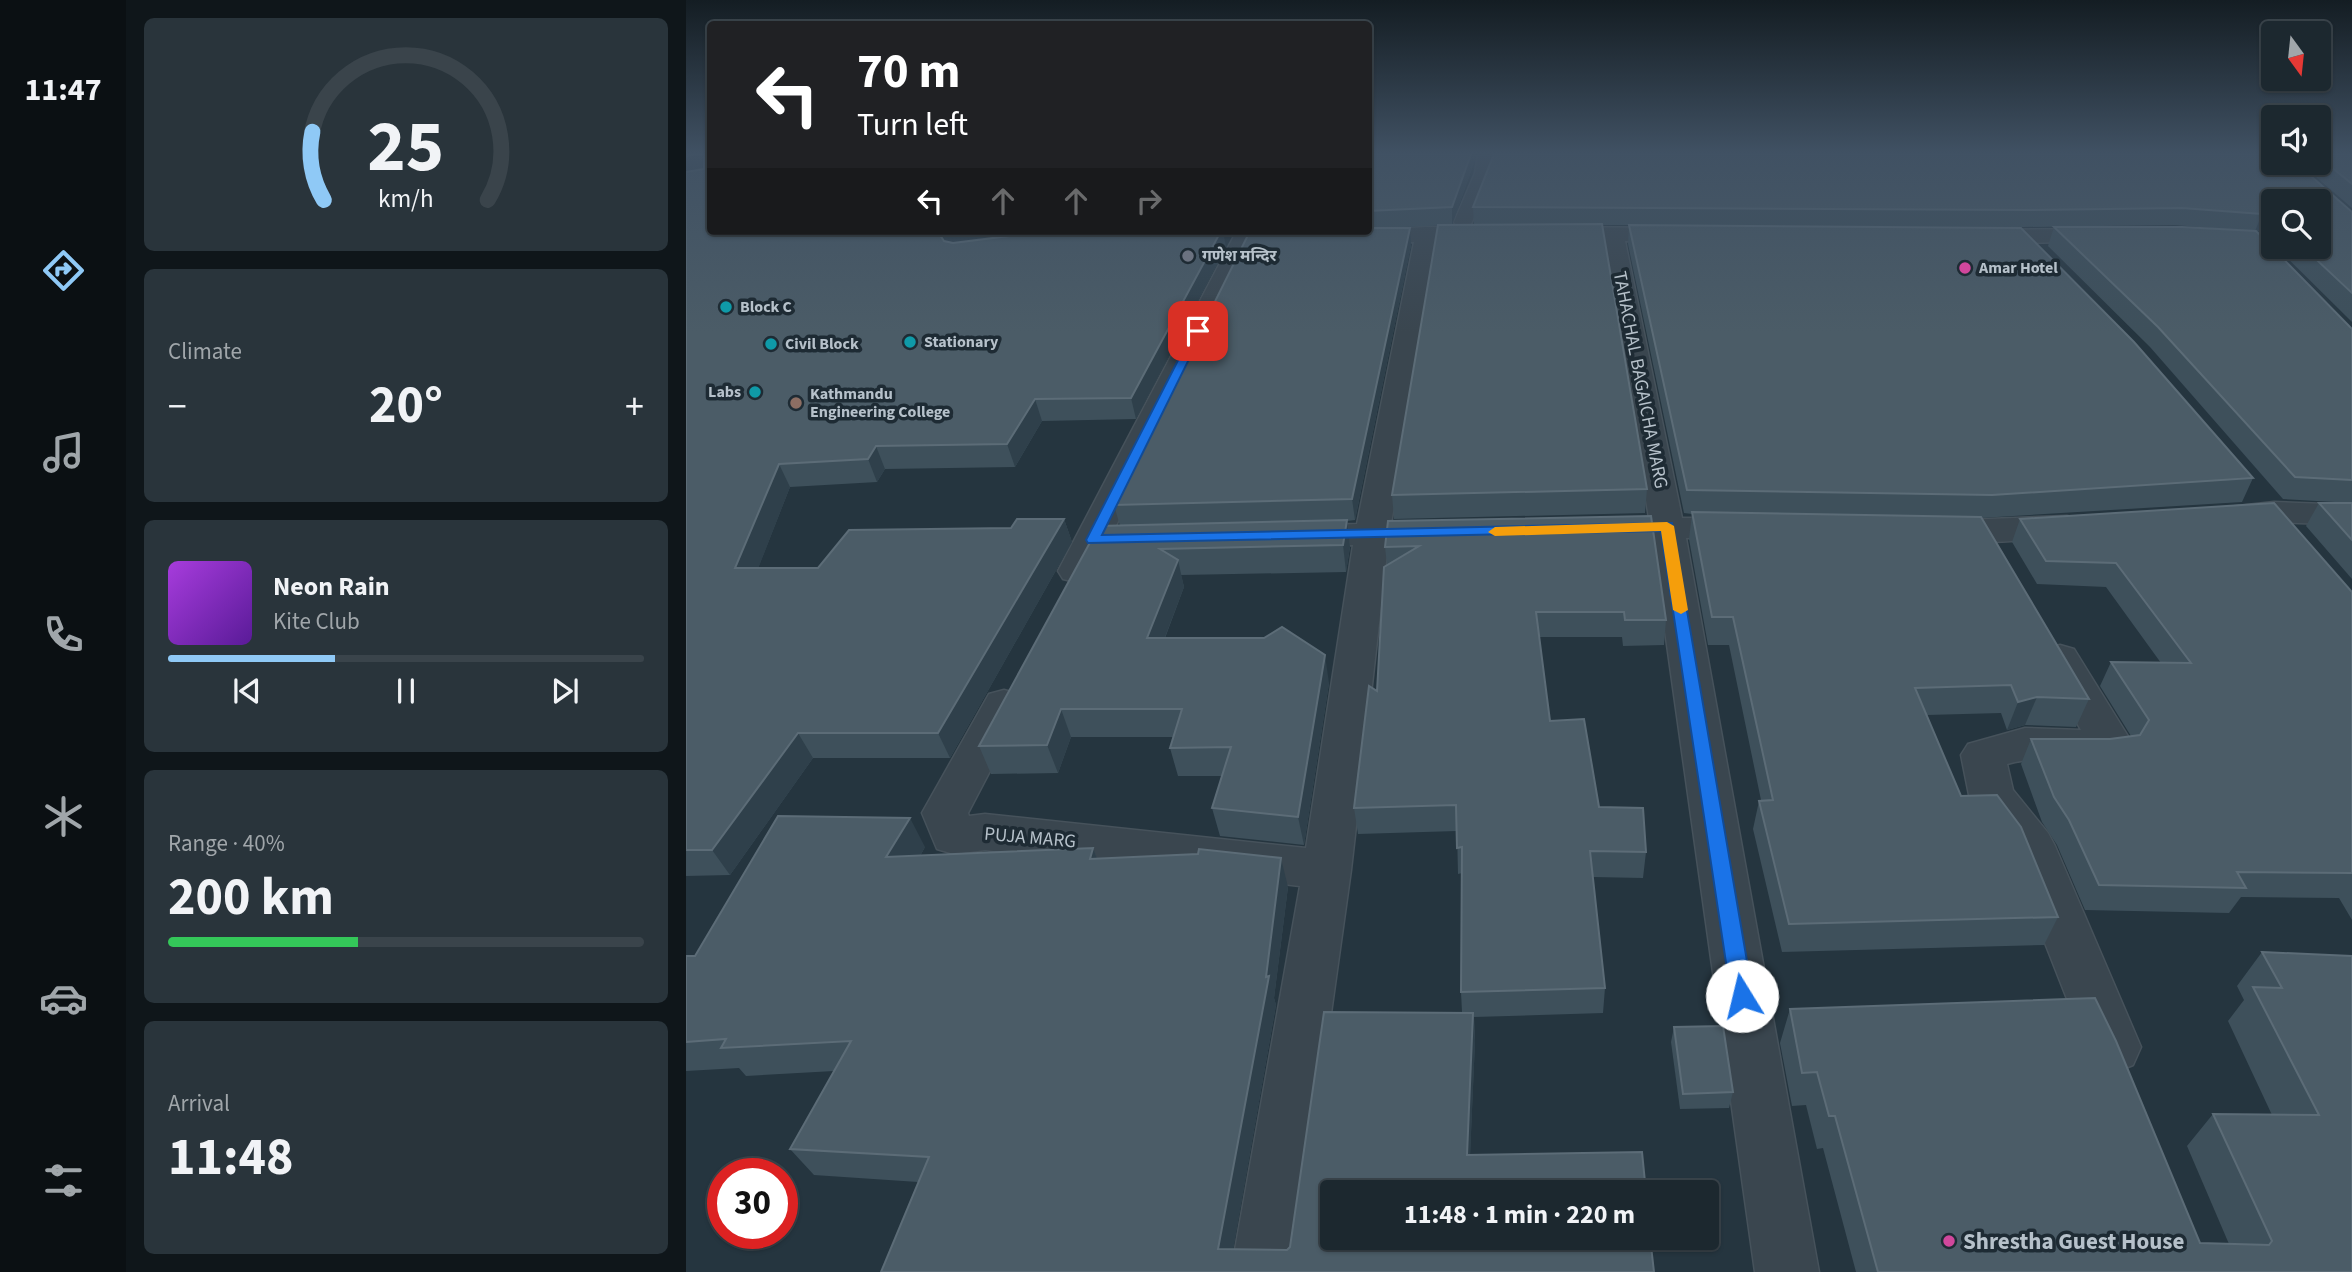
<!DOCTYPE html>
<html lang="en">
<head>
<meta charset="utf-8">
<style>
	:root { --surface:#1c282f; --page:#29343b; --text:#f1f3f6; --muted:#a0a6aa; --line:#3a444b; --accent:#8fc9f6 }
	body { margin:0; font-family:"Source Sans 3","Noto Sans Devanagari",sans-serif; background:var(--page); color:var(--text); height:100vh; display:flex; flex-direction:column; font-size:26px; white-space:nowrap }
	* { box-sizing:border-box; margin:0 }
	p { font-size:23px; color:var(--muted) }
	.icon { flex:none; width:38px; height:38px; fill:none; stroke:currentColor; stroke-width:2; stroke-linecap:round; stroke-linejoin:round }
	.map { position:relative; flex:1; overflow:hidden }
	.sheet { display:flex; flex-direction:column; gap:18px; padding:18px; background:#0f161a; width:560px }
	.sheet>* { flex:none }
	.hud { position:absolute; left:21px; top:21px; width:665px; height:214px; border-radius:7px; box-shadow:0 2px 5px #0004,0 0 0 2px var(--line); background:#202124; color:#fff; overflow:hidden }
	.needle { width:46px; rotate:165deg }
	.fabs { position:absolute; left:1575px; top:21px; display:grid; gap:14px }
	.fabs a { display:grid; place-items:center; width:70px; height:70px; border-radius:7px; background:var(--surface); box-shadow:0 2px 5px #0004,0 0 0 2px var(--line); font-size:35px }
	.speed { position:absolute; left:21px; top:1158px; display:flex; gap:14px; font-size:35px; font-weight:700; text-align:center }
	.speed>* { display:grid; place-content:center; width:91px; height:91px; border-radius:50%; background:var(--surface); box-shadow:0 2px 5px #0004,0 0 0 2px var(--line); line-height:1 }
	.speed .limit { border:10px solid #d22; background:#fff; color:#111 }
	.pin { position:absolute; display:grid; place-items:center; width:60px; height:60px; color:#fff; margin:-30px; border-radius:14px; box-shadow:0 4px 10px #0006 }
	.me { position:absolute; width:77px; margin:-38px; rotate:351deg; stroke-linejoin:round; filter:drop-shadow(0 0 5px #0008) }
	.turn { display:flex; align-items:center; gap:24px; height:147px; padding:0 35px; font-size:32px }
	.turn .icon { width:91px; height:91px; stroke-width:2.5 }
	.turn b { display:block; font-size:49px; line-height:60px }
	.lanes { display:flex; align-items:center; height:66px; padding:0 35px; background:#0003; justify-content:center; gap:35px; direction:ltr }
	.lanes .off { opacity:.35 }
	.big { font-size:52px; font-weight:700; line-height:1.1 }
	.sheet .widget { flex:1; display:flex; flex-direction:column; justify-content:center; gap:10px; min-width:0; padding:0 24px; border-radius:10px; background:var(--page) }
	.sheet .dial { align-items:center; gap:0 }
	.dial svg { height:182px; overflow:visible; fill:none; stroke:var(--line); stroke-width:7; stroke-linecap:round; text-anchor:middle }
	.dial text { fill:var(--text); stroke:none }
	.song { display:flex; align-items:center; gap:21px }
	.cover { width:84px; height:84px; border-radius:10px; background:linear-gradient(135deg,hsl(280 70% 55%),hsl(270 70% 35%)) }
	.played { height:7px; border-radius:4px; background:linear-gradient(90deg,var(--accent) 35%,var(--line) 35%) }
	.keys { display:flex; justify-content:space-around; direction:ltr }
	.heat { display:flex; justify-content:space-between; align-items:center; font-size:38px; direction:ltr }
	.charge { height:10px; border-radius:5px; background:linear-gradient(90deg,#34c759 40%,var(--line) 0) }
	.trip { position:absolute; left:634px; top:1180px; width:399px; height:70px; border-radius:7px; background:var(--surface); box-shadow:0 2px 5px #0004,0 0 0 2px var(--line); font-weight:700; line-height:70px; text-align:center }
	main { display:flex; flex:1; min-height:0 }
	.menu { display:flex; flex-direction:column; width:126px; justify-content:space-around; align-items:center; background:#0b1013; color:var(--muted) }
	.menu .icon { width:49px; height:49px }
	.menu .active { color:var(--accent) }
	.menu b { font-size:32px; color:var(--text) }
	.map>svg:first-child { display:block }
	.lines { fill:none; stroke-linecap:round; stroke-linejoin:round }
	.lane-casing { stroke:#46525b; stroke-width:3 }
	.street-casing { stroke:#46525b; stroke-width:3 }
	.lane { fill:#3a464f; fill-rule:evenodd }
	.street { fill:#3a464f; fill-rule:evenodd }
	.wall { fill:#3e505b }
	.shaded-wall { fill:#2f404b }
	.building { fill:#4b5c67; stroke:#5c6c77; stroke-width:2 }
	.route { fill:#1a73e8; stroke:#114b97; stroke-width:2 }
	.slow { fill:#f59e0b }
	.worship-dot { fill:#6b7280; stroke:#1e2b34; stroke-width:2.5 }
	.hotel-dot { fill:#d1479c; stroke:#1e2b34; stroke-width:2.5 }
	.culture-dot { fill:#0f9aa8; stroke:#1e2b34; stroke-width:2.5 }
	.education-dot { fill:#8d6e63; stroke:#1e2b34; stroke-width:2.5 }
	.labels { text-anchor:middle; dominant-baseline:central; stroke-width:7; stroke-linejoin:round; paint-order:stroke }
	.far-poi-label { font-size:16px; font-weight:bold; fill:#b6c1ca; stroke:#1e2b34; text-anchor:start }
	.street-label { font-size:19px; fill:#b6c1ca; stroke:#1e2b34 }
	.near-poi-label { font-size:23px; font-weight:bold; fill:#b6c1ca; stroke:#1e2b34; text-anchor:start }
</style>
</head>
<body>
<main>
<nav class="menu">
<b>11:47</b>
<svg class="icon active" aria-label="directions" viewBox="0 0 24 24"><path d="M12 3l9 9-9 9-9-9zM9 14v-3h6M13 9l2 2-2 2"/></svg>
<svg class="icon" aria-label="music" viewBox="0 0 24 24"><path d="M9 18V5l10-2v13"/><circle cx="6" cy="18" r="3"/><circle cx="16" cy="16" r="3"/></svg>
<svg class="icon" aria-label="phone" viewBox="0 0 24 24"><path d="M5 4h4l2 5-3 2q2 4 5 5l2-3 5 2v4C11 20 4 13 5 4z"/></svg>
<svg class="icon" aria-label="climate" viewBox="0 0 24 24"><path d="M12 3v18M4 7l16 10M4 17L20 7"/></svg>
<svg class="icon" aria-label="car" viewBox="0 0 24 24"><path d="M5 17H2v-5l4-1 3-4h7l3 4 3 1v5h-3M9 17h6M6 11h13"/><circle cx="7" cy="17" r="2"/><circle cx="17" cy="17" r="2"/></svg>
<svg class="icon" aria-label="filters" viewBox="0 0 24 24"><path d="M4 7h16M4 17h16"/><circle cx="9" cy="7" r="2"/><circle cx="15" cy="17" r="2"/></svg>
</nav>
<section class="sheet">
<div class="widget dial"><svg viewBox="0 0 100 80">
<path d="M14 69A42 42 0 1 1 86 69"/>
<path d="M14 69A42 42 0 0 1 9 39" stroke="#8fc9f6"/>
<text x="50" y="56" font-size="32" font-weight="700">25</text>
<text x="50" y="72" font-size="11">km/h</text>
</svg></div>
<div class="widget"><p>Climate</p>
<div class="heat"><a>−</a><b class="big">20°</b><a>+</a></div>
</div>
<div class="widget">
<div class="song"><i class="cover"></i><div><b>Neon Rain</b><p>Kite Club</p></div></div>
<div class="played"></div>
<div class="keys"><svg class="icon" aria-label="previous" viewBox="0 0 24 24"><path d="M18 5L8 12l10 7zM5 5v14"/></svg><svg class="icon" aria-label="pause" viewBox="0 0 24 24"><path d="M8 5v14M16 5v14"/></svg><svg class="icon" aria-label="next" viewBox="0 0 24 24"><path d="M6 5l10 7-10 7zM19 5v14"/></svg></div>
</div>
<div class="widget"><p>Range · 40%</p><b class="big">200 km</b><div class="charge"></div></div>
<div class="widget"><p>Arrival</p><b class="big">11:48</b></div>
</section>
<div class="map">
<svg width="1666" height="1272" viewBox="0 0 1666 1272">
	<rect width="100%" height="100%" fill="#25353f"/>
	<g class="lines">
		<g class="lane-casing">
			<path id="lane" d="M 792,154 L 808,154 L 805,173 L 786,222 L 784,226 L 770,226 L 768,222 L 789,173 Z"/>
		</g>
		<g class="street-casing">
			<g id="street">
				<path d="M 741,227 L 802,227 L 810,229 L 813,234 L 810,239 L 802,241 L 751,241 L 705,524 L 751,523 L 763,526 L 768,533 L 763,540 L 751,543 L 702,544 L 665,870 L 609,1272 L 545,1272 L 614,886 L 299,850 L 268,854 L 251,849 L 236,813 L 303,694 L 318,690 L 333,694 L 339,704 L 282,813 L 283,816 L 299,814 L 620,848 L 667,545 L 612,546 L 600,543 L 595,536 L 600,529 L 612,526 L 671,524 L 728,242 L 673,243 L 665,241 L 662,236 L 665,231 Z"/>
				<path d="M 865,227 L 994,228 L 1002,230 L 1005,235 L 1002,240 L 994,242 L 939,241 L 996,518 L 1056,518 L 1068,521 L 1073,528 L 1068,535 L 1056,538 L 1000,538 L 1133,1272 L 1069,1272 L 966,538 L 913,538 L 901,535 L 896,528 L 901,521 L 913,518 L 963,518 L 917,241 L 857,239 L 854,234 L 857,229 Z"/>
				<path d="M 1418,229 L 1426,231 L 1429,236 L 1426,241 L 1292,244 L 1284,242 L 1281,237 L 1284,232 L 1292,230 Z"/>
				<path d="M 558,231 L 566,233 L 569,238 L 408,571 L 403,579 L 390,582 L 377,579 L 372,571 L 547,238 L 550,233 Z"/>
				<path d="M 1527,231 L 1569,234 L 1587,232 L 1587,246 L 1569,248 L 1519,243 L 1516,238 L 1519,233 Z"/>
				<path d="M 1588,502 L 1666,505 L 1666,525 L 1588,522 L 1546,525 L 1534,522 L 1529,515 L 1534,508 Z"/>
				<path d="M 1381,516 L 1393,519 L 1398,526 L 1393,533 C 1361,541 1272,546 1240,538 L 1235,531 L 1240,524 L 1252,521 Z"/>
				<path d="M 1374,645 L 1388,649 L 1448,746 L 1441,757 C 1402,769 1360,752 1321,764 L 1327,790 L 1362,833 L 1369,846 L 1455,1047 L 1447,1065 L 1427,1073 L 1407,1065 L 1324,854 L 1283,795 L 1275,755 L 1282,744 L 1339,728 L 1395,730 L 1354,658 L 1360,649 Z"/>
			</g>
		</g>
		<use href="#lane" class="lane"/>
		<use href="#street" class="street"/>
	</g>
	<g class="wall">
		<path d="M 0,154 L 24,231 L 540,247 L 450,419 L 356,421 L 329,467 L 199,469 L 191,482 L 104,487 L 72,568 L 132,568 L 325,528 L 378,519 L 386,542 L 264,758 L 127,758 L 44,875 L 0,876 Z"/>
		<path d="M 682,154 L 791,154 L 766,225 L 695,228 L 725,245 L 669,520 L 661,521 L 664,547 L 660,572 L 495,575 L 498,587 L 479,638 L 643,683 L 618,845 L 534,836 L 526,808 L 536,776 L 492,776 L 484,748 L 487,737 L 385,737 L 372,773 L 305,774 L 293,746 L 434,526 L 428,505 L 682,231 Z"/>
		<path d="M 808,154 L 1587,154 L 1587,163 L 1610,163 L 1666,212 L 1666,322 L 1590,247 L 1633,247 L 1633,201 L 1587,201 L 1587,230 L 1569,231 L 1666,329 L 1666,503 L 1597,499 L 1464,347 L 1362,246 L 1368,227 L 1496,227 L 1561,231 L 1489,225 L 1337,227 L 1040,226 L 1335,228 L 1448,342 L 1567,478 L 1556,502 L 1295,518 L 1403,699 L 1390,727 L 1339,725 L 1321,730 L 1315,713 L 1241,715 L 1275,796 L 1311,795 L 1335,827 L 1372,917 L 1358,945 L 1096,952 L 1067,829 L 1073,801 L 1075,800 L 1043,645 L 1022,645 L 1003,539 L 1006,514 L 998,513 L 942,244 L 943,225 L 916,225 L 961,489 L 959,513 L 708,519 L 706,495 L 752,225 L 836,225 L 788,225 L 787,207 Z"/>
		<path d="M 1633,154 L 1666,154 L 1666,208 L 1614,163 L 1633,163 Z"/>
		<path d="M 1633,503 L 1666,503 L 1666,579 L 1620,526 Z"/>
		<path d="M 1334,519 L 1666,592 L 1666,920 L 1653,898 L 1555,897 L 1543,913 L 1399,910 L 1371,845 L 1356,822 L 1335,764 L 1345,739 L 1424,739 L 1445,736 L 1414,686 L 1425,662 L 1475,663 L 1420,587 L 1351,584 L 1326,542 Z"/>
		<path d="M 702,521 L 980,620 L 978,645 L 937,646 L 936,637 L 853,637 L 864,721 L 913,807 L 960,852 L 957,878 L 907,877 L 919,988 L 917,1013 L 788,1017 L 789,1041 L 784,1155 L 964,1237 L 195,1272 L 232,1182 L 128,1175 L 104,1149 L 148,1071 L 60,1076 L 53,1068 L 0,1071 L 0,956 L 9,956 L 239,847 L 234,856 L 407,848 L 411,859 L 602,887 L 588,998 L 590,1005 L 547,1249 L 601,1250 L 776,1012 L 775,992 L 776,873 L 772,874 L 771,831 L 672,834 L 668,808 L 691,691 L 701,565 L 699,547 Z"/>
		<path d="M 1576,952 L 1666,956 L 1666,1272 L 1170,1272 L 1137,1148 L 1131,1149 L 1120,1105 L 1106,1106 L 1094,1043 L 1104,1009 L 1514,1243 L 1543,1244 L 1501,1146 L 1527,1114 L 1586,1115 L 1542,1021 L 1558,1000 L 1551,986 Z"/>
		<path d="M 988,1027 L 1047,1092 L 1043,1108 L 994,1109 L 985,1042 Z"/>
	</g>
	<g class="shaded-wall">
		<path d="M 18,154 L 24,167 L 0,174 L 0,156 Z"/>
		<path d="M 785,154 L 791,154 L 766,225 L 766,207 Z"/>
		<path d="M 1587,212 L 1587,229 L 1569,231 L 1576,214 Z"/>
		<path d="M 724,228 L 725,245 L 669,520 L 666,499 Z"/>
		<path d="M 256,231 L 369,231 L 260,253 L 254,235 Z"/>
		<path d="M 535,231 L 537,231 L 540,247 L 450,419 L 445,398 Z"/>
		<path d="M 349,399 L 356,421 L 329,467 L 321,444 Z"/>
		<path d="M 190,446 L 199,469 L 191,482 L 182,459 Z"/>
		<path d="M 93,464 L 104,487 L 63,592 L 49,568 Z"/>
		<path d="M 378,519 L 386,542 L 264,758 L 252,733 Z"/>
		<path d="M 661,520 L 664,547 L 660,572 L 657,545 Z"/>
		<path d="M 492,560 L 498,587 L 468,666 L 461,638 Z"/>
		<path d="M 639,655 L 643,683 L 618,845 L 612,817 Z"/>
		<path d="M 1351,697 L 1339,725 L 1321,730 L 1332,702 Z"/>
		<path d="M 375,709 L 385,737 L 372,773 L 361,745 Z"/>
		<path d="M 112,733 L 127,758 L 44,875 L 26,850 Z"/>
		<path d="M 224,818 L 239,847 L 217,886 L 200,857 Z"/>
		<path d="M 407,848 L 418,877 L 404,859 Z"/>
		<path d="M 595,858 L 602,887 L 588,998 L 590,1005 L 543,1272 L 532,1249 L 580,977 Z"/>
		<path d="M 787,1013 L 789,1041 L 783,1181 L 781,1155 Z"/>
	</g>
	<g class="building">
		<path d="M 0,154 L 17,154 L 0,156 Z"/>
		<path d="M 18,154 L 24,154 L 24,231 L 256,231 L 254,235 L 258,241 L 267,243 L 363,231 L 535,231 L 445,398 L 349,399 L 321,444 L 190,446 L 182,459 L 93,464 L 49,568 L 132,568 L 163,530 L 325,528 L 331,519 L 378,519 L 252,733 L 112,733 L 26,850 L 0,850 L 0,172 L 18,169 Z"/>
		<path d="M 682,154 L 785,154 L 766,207 L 682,211 Z"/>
		<path d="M 808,154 L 1587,154 L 1587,163 L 1610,163 L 1666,212 L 1666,293 L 1617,247 L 1633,247 L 1633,201 L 1587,201 L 1587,212 L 1576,214 L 1496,208 L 1342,210 L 787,207 Z"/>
		<path d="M 1633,154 L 1654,154 L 1666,155 L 1666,184 L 1633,157 Z"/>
		<path d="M 916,224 L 961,489 L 706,495 L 752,225 Z"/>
		<path d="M 943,225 L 1335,228 L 1448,342 L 1567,478 L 1306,495 L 1001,490 Z"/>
		<path d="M 1368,227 L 1496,227 L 1570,231 L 1666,329 L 1666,480 L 1609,477 L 1472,327 Z"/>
		<path d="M 682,228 L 724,228 L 666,499 L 428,505 L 564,231 L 682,231 Z"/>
		<path d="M 1588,503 L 1666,592 L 1666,873 L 1551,872 L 1560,888 L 1413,885 L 1383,820 L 1368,797 L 1345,739 L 1424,739 L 1454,735 L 1463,720 L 1425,662 L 1505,663 L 1430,563 L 1360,561 L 1334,519 Z"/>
		<path d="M 1633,503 L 1666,503 L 1666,540 Z"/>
		<path d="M 1006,512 L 1295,517 L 1403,699 L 1351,697 L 1332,702 L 1325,685 L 1229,688 L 1275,796 L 1311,795 L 1335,827 L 1372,917 L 1103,924 L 1073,801 L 1087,800 L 1047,617 L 1026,617 Z"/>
		<path d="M 965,516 L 980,620 L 939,620 L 938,612 L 850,612 L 864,721 L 898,719 L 913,807 L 957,808 L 960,852 L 904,851 L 919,988 L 775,992 L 776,847 L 771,848 L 770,805 L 668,808 L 683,686 L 691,691 L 698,567 L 733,546 L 699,547 L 702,521 Z"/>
		<path d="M 661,520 L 657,545 L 474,549 L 492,560 L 461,638 L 578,638 L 596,627 L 639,655 L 612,817 L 526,808 L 545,747 L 484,748 L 496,709 L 375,709 L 361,745 L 293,746 L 413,526 Z"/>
		<path d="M 92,816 L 224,818 L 200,857 L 407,848 L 404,859 L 512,854 L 513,849 L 595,858 L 580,977 L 583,976 L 532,1249 L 601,1250 L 604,1247 L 638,1012 L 787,1013 L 781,1155 L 956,1152 L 960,1192 L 646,1192 L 646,1237 L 964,1237 L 968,1272 L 195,1272 L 243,1157 L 104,1149 L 165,1041 L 35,1048 L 40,1039 L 0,1042 L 0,956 L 9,956 Z"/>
		<path d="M 1576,952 L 1666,956 L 1666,1272 L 1192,1272 L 1149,1116 L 1143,1116 L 1131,1072 L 1116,1073 L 1104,1009 L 1409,998 L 1430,1041 L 1514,1243 L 1583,1245 L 1586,1241 L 1527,1114 L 1633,1115 L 1567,987 L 1596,988 Z"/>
		<path d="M 1037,1026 L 1047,1092 L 997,1094 L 988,1027 Z"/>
	</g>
	<linearGradient id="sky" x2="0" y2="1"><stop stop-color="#141d23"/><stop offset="0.46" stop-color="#405163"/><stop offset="1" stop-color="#405163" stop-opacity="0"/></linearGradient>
	<rect width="1666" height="332" fill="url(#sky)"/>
	<path class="route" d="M 512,328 L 517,331 L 416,535 L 986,523 L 1067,996 L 1064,1003 L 1056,1006 L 1049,1003 L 1045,996 L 975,531 L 402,543 L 400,540 L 507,331 Z"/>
	<path class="slow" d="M 981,522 L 988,526 L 1002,610 L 995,614 L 987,610 L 975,531 L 809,536 L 802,532 L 809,527 Z"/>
	<circle class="worship-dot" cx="502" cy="256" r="7"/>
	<g class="hotel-dot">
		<circle cx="1279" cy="268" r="7"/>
		<circle cx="1263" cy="1241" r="7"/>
	</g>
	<g class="culture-dot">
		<circle cx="40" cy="307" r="7"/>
		<circle cx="224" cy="342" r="7"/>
		<circle cx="85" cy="344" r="7"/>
		<circle cx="69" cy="392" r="7"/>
	</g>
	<circle class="education-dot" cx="110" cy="403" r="7"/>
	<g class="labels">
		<g class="far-poi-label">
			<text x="516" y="256">गणेश मन्दिर</text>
			<text x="1293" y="268">Amar Hotel</text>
			<text x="54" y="307">Block C</text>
			<text x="238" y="342">Stationary</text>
			<text x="99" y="344">Civil Block</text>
			<text x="55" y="392" text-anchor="end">Labs</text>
			<text x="124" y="394">Kathmandu<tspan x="124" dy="18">Engineering College</tspan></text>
		</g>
		<g class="street-label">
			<text transform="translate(954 380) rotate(79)">TAHACHAL BAGAICHA MARG</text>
			<text transform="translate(344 838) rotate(5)">PUJA MARG</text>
		</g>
		<g class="near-poi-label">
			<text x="1277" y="1241">Shrestha Guest House</text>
		</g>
	</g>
</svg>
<div class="fabs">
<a><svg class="needle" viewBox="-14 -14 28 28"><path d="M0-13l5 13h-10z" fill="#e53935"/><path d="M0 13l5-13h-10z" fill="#a0a6aa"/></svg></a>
<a><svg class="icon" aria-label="sound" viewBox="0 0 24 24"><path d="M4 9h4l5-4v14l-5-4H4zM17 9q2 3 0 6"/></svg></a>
<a><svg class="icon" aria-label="search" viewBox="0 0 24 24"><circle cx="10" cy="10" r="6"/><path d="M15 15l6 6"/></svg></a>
</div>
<div class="speed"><div class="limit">30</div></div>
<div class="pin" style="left:512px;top:331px;background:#d93025"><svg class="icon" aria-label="arrive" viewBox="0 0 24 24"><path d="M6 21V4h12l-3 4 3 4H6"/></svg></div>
<svg class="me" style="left:1056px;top:996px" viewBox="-20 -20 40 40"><circle r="19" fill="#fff"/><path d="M0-13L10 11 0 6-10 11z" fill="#1a73e8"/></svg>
<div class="trip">11:48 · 1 min · 220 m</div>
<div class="hud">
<div class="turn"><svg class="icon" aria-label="left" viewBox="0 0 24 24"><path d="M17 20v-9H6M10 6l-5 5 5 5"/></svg><div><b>70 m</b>Turn left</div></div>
<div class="lanes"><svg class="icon" aria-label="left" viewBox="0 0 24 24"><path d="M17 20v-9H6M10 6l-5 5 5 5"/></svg><svg class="icon off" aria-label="ahead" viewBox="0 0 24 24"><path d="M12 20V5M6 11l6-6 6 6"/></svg><svg class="icon off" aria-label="ahead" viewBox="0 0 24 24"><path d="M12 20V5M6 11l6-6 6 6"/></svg><svg class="icon off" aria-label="right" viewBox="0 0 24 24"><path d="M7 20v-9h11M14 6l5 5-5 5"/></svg></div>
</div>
</div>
</main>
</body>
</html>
